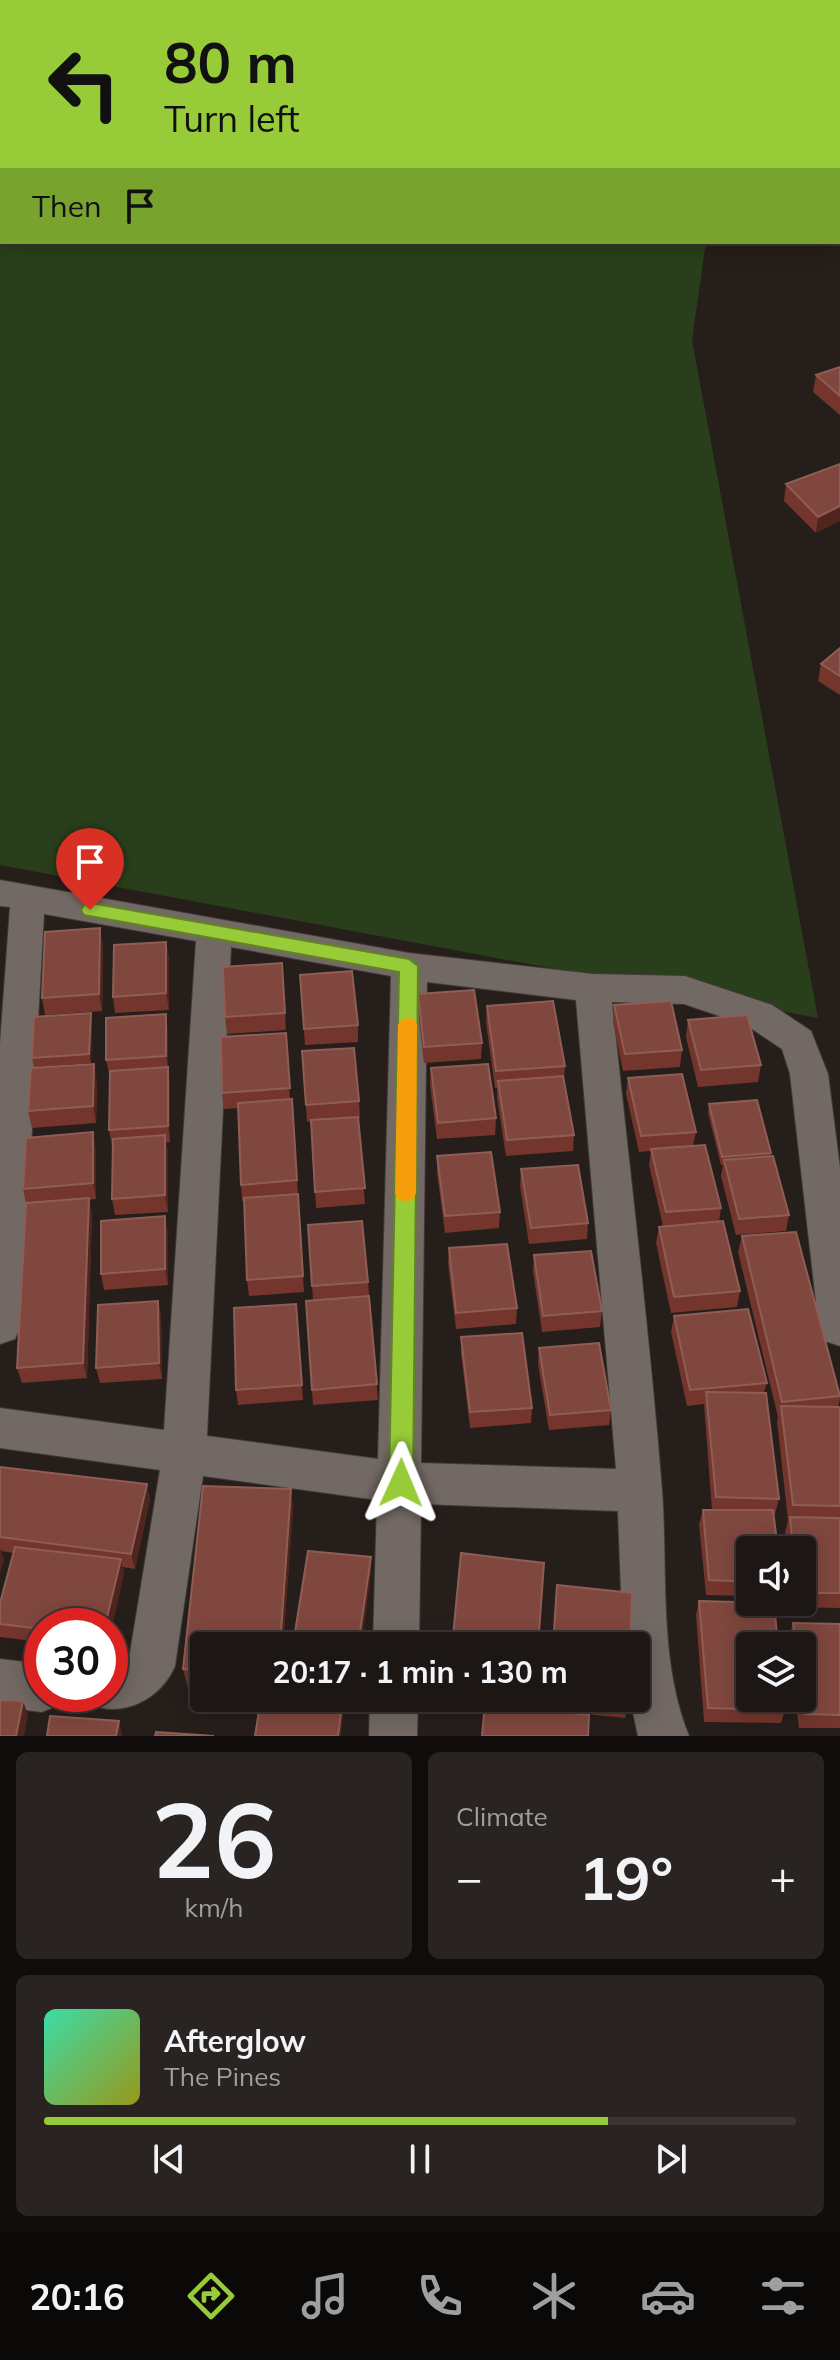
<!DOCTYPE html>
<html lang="en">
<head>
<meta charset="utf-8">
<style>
	:root { --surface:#1c1614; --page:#292322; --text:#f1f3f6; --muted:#a09fa0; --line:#3a3534; --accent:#97cc38 }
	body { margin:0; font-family:Mulish,sans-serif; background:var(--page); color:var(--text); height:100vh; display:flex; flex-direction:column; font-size:30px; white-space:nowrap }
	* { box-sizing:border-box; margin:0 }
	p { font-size:26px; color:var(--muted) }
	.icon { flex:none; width:44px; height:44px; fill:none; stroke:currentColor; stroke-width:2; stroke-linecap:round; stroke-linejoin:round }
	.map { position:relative; height:1736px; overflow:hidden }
	.panel { display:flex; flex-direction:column; gap:16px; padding:16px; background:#0f0c0b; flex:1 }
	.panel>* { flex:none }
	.guide { position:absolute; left:0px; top:0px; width:840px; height:244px; box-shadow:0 4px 20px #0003,0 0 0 2px var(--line); background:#97cc38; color:#111; overflow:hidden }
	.controls { position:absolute; left:736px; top:1536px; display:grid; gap:16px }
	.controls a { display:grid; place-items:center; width:80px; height:80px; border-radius:8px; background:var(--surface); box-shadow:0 4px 20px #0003,0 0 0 2px var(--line); font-size:40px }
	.speed { position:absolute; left:24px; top:1608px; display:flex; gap:16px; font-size:40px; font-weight:700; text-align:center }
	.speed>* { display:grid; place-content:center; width:104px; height:104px; border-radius:50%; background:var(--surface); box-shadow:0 4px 20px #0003,0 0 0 2px var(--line); line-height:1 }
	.speed .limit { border:12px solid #d22; background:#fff; color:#111 }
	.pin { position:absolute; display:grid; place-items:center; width:68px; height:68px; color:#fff; margin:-82px -34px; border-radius:50% 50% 50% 0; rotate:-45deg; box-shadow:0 0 8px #0007 }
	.pin .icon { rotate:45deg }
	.me { position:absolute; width:88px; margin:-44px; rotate:1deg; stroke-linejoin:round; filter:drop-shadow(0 0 6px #0008) }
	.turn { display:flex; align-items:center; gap:28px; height:168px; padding:0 32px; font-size:36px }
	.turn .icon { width:104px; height:104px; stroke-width:2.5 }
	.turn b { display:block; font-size:56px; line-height:68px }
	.then { display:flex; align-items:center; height:76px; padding:0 32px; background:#0003; gap:16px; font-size:30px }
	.big { font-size:60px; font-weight:700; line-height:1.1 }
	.panel .card { flex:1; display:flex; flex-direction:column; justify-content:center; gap:12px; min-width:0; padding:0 28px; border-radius:12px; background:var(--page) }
	.panel .dial { align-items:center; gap:0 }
	.dial b { font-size:104px; line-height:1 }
	.song { display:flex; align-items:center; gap:24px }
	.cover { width:96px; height:96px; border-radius:12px; background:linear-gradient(135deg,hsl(160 70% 55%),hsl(60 70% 35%)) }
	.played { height:8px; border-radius:4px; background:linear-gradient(90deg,var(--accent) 75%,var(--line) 75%) }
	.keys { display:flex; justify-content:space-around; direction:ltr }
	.heat { display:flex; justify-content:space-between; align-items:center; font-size:44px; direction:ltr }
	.panel .tiles { flex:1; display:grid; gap:16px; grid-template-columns:1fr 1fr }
	.card:last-child { grid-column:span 2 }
	.trip { position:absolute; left:190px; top:1632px; width:460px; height:80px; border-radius:8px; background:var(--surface); box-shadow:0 4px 20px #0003,0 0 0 2px var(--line); font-weight:700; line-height:80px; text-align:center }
	.dock { display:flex; height:128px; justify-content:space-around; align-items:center; background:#0b0908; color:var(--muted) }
	.dock .icon { width:56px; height:56px }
	.dock .selected { color:var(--accent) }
	.dock b { font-size:36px; color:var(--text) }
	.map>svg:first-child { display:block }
	.green { fill:#293f1b }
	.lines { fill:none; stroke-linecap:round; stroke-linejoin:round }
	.minor-casing { stroke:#413b38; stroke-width:2 }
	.minor { fill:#726864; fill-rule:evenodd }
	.wall { fill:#73352c }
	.shaded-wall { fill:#4f251d }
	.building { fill:#7f473e; stroke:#8e5e56; stroke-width:2 }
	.route { fill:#97cc38; stroke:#628524; stroke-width:2 }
	.slow { fill:#f59e0b }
</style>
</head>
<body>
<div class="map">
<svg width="840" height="1736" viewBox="0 0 840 1736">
	<rect width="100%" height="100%" fill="#261e1a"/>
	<path class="green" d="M 0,5 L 2,242 L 706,242 L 692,340 L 818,1018 L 0,865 Z"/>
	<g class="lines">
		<g class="minor-casing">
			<g id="minor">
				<path d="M 225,0 L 253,0 L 255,2 L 227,2 Z"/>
				<path d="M 0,880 L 409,953 L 593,974 L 685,976 L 772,1005 L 811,1031 L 828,1074 L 840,1168 L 840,1346 L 825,1341 L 819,1328 L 790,1074 L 782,1049 L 746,1025 L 684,1004 L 612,1002 C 629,1165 649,1327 662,1490 C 668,1571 658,1660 689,1736 L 638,1736 L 630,1698 L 636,1698 L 636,1646 L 623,1646 L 618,1511 L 421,1504 L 419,1646 L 373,1646 L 377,1500 L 203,1476 L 175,1666 C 162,1697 125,1718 93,1705 L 89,1694 L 110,1694 L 110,1664 L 130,1653 L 160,1470 L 0,1448 L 0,1408 L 164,1430 L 196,941 L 44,914 L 21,1326 L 15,1339 L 0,1344 L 0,1044 L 10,907 L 0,906 ZM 231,947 L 391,976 L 378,1459 L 207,1436 ZM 427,982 L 576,1000 L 616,1469 L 421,1463 Z"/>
				<path d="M 0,1659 L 42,1664 L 42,1694 L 63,1694 L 59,1705 L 42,1712 L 0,1707 Z"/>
				<path d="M 370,1698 L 418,1698 L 417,1736 L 369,1736 Z"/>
			</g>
		</g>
		<use href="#minor" class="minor"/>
	</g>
	<g class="wall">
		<path d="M 89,0 L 118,0 L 115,2 L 94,2 Z"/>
		<path d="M 840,367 L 840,415 L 813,392 L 816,375 Z"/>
		<path d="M 840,464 L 816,533 L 784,501 L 786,484 Z"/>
		<path d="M 840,648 L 840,695 L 818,681 L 821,664 Z"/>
		<path d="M 166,942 L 169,959 L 169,1010 L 115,1013 L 113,997 Z"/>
		<path d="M 103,945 L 102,1011 L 45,1015 L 42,998 Z"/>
		<path d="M 282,963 L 286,1030 L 227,1034 L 225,1017 Z"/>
		<path d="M 300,975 L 358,1025 L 358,1042 L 305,1045 Z"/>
		<path d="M 418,994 L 482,1043 L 481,1059 L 424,1063 L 418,1011 Z"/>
		<path d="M 614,1005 L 682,1050 L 680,1067 L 623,1071 L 613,1022 Z"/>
		<path d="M 487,1006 L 565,1066 L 564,1078 L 574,1135 L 573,1151 L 506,1156 L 497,1098 L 497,1088 L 495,1088 L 486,1022 Z"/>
		<path d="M 688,1020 L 761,1065 L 758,1082 L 698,1087 L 686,1037 Z"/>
		<path d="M 92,1021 L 91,1063 L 34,1067 L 32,1058 Z"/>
		<path d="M 168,1030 L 168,1070 L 170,1084 L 170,1142 L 166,1143 L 168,1151 L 168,1212 L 115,1215 L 112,1199 L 113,1147 L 112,1147 L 109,1130 L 110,1077 L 106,1060 Z"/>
		<path d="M 286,1033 L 290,1099 L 293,1115 L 304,1292 L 249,1296 L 247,1280 L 244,1201 L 242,1201 L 241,1185 L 238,1108 L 224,1109 L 222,1093 Z"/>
		<path d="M 302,1051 L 359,1101 L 360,1118 L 358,1118 L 365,1204 L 316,1208 L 311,1121 L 307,1122 Z"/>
		<path d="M 431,1068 L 496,1118 L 495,1135 L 437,1139 L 430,1085 Z"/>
		<path d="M 628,1078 L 696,1132 L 693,1146 L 721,1208 L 719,1222 L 740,1291 L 737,1307 L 671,1313 L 656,1243 L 659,1227 L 663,1226 L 649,1165 L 651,1151 L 639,1152 L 626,1094 Z"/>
		<path d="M 97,1081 L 96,1123 L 32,1128 L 28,1111 Z"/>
		<path d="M 709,1104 L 771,1153 L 770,1156 L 789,1215 L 786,1231 L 736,1235 L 721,1176 L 723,1165 L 721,1165 L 708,1113 Z"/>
		<path d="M 96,1149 L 96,1199 L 89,1200 L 92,1214 L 87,1378 L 22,1383 L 17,1368 L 26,1203 L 23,1189 Z"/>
		<path d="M 437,1156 L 500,1212 L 499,1228 L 445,1233 L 437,1173 Z"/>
		<path d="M 521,1169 L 588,1223 L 587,1239 L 529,1244 L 520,1186 Z"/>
		<path d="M 308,1225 L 368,1282 L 378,1400 L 313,1405 L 306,1301 L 313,1300 Z"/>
		<path d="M 168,1233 L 168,1285 L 104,1290 L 101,1274 Z"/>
		<path d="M 742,1236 L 840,1393 L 840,1399 L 838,1407 L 840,1407 L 840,1608 L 794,1607 L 793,1602 L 802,1602 L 802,1550 L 787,1550 L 785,1532 L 788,1520 L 777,1421 L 778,1417 L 738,1252 Z"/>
		<path d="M 449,1248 L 517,1308 L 516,1324 L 456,1329 L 448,1264 Z"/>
		<path d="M 534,1255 L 602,1311 L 600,1327 L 542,1332 L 533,1271 Z"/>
		<path d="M 158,1301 L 161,1316 L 162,1379 L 100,1383 L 96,1368 Z"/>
		<path d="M 296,1304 L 303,1400 L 238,1405 L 236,1390 Z"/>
		<path d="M 674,1316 L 767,1383 L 764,1392 L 779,1499 L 775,1514 L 750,1550 L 750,1596 L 706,1595 L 699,1524 L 703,1510 L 712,1510 L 704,1404 L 687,1406 L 671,1332 Z"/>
		<path d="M 461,1337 L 532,1408 L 531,1423 L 470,1428 L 461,1353 Z"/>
		<path d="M 539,1348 L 611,1410 L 609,1425 L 549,1430 L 538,1364 Z"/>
		<path d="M 0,1467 L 150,1499 L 135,1569 L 123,1567 L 124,1574 L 42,1626 L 42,1642 L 0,1637 L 0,1603 L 13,1553 L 1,1551 L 4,1559 L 0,1573 Z"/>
		<path d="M 291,1489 L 293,1509 L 283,1646 L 204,1646 L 204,1689 L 188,1688 L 183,1669 Z"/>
		<path d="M 371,1557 L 371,1572 L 361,1646 L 296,1646 L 295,1632 Z"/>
		<path d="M 699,1601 L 785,1710 L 781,1723 L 704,1722 L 696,1615 Z"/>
		<path d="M 793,1623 L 840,1624 L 840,1728 L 799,1728 L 795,1698 L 802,1698 L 802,1646 L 790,1646 L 789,1637 Z"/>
		<path d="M 453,1636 L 538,1646 L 452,1646 Z"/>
		<path d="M 549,1698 L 628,1698 L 628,1705 L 625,1718 L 548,1710 Z"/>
	</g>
	<g class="shaded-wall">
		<path d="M 840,506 L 840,521 L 816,533 L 818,517 Z"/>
		<path d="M 100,928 L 103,945 L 102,1011 L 99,994 Z"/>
		<path d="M 166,942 L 169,959 L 169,1010 L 166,993 Z"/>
		<path d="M 91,1013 L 92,1021 L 91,1063 L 89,1054 Z"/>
		<path d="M 166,1014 L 168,1030 L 168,1070 L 170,1084 L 170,1142 L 168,1126 L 168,1069 L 166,1056 Z"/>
		<path d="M 94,1064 L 97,1081 L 96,1123 L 93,1106 Z"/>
		<path d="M 93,1132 L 96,1149 L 96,1199 L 93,1183 Z"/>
		<path d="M 165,1135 L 168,1151 L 168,1212 L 165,1195 Z"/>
		<path d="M 89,1198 L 92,1214 L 87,1378 L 83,1363 Z"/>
		<path d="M 165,1216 L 168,1233 L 168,1285 L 165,1269 Z"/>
		<path d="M 158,1301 L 161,1316 L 162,1379 L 159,1363 Z"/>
		<path d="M 147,1484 L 150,1499 L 135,1569 L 131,1554 Z"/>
		<path d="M 291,1489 L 293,1509 L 283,1646 L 280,1646 Z"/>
		<path d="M 0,1548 L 4,1559 L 0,1573 Z"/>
		<path d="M 371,1557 L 371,1572 L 361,1646 L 359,1646 L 359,1639 Z"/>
		<path d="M 121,1559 L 124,1574 L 110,1636 L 110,1626 L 105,1626 Z"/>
		<path d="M 343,1698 L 344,1708 L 341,1736 L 338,1736 Z"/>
		<path d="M 23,1701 L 28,1715 L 24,1736 L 16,1736 Z"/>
		<path d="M 119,1721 L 122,1734 L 122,1736 L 116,1736 Z"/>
	</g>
	<g class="building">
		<path d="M 840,367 L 840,396 L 816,375 Z"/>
		<path d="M 840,464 L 840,506 L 818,517 L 786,484 Z"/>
		<path d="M 840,648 L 840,676 L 821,664 Z"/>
		<path d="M 100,928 L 99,994 L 42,998 L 45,932 Z"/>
		<path d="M 166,942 L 166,993 L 113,997 L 114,945 Z"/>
		<path d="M 282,963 L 285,1013 L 225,1017 L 223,967 Z"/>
		<path d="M 352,971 L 358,1025 L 304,1029 L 300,975 Z"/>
		<path d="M 474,990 L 482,1043 L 424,1047 L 418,994 Z"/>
		<path d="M 553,1001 L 565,1066 L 496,1071 L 487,1006 Z"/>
		<path d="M 671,1001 L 682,1050 L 625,1054 L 614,1005 Z"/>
		<path d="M 91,1013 L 89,1054 L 32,1058 L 34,1017 Z"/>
		<path d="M 166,1014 L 166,1056 L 106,1060 L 106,1018 Z"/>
		<path d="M 747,1015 L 761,1065 L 701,1070 L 688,1020 Z"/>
		<path d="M 286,1033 L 290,1088 L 222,1093 L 221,1037 Z"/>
		<path d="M 354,1048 L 359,1101 L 306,1105 L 302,1051 Z"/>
		<path d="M 94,1064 L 93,1106 L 28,1111 L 31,1068 Z"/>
		<path d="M 488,1064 L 496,1118 L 438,1123 L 431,1068 Z"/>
		<path d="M 168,1067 L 168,1126 L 109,1130 L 110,1071 Z"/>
		<path d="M 682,1074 L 696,1132 L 641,1136 L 628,1078 Z"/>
		<path d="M 563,1076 L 574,1135 L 507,1140 L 498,1081 Z"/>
		<path d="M 292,1099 L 297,1180 L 241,1185 L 238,1103 Z"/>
		<path d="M 757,1100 L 771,1153 L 722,1157 L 709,1104 Z"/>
		<path d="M 358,1117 L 365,1188 L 315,1192 L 311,1120 Z"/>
		<path d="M 93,1132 L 93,1183 L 23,1189 L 26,1138 Z"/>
		<path d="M 165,1135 L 165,1195 L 112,1199 L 113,1139 Z"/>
		<path d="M 705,1145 L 721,1208 L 666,1212 L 651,1149 Z"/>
		<path d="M 491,1152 L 500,1212 L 445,1216 L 437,1156 Z"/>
		<path d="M 773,1156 L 789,1215 L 739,1219 L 724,1160 Z"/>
		<path d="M 578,1165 L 588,1223 L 531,1228 L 521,1169 Z"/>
		<path d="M 298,1194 L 303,1276 L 247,1280 L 244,1198 Z"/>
		<path d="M 89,1198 L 83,1363 L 17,1368 L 26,1203 Z"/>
		<path d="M 165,1216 L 165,1269 L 101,1274 L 101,1221 Z"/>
		<path d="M 362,1221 L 368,1282 L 312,1286 L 308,1225 Z"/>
		<path d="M 723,1221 L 740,1291 L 674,1297 L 659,1227 Z"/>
		<path d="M 796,1232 L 840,1396 L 782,1402 L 742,1236 Z"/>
		<path d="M 507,1244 L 517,1308 L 456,1313 L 449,1248 Z"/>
		<path d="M 591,1251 L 602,1311 L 543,1316 L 534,1255 Z"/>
		<path d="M 369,1296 L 377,1384 L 312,1390 L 306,1301 Z"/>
		<path d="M 158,1301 L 159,1363 L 96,1368 L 98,1305 Z"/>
		<path d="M 296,1304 L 302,1385 L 236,1390 L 234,1308 Z"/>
		<path d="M 748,1309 L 767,1383 L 690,1390 L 674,1316 Z"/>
		<path d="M 522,1333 L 532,1408 L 470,1412 L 461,1337 Z"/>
		<path d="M 599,1343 L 611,1410 L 550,1415 L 539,1348 Z"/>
		<path d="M 706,1392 L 766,1393 L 779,1499 L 716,1497 Z"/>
		<path d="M 781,1406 L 840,1407 L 840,1506 L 793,1505 Z"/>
		<path d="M 0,1467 L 147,1484 L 131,1554 L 0,1537 Z"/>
		<path d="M 203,1486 L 291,1489 L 280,1646 L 204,1646 L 204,1670 L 183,1669 Z"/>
		<path d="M 703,1510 L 773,1510 L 778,1550 L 750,1550 L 750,1582 L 709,1580 Z"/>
		<path d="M 790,1517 L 840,1518 L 840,1593 L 802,1593 L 802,1550 L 793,1550 Z"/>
		<path d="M 15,1547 L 121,1559 L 105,1626 L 42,1626 L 42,1629 L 0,1624 L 0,1603 Z"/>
		<path d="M 308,1551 L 371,1557 L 359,1639 L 295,1632 Z"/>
		<path d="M 461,1553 L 544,1563 L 538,1646 L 453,1636 Z"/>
		<path d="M 557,1585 L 632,1593 L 630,1646 L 553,1646 Z"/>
		<path d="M 699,1601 L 774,1603 L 778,1646 L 750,1646 L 750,1698 L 784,1698 L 785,1710 L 708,1708 Z"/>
		<path d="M 793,1623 L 840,1624 L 840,1715 L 804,1714 L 802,1698 L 802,1646 L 796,1646 Z"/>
		<path d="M 261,1698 L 343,1698 L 338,1736 L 255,1736 Z"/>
		<path d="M 565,1698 L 628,1698 L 628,1705 Z"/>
		<path d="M 0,1700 L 23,1701 L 16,1736 L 0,1736 Z"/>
		<path d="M 485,1703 L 589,1715 L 588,1736 L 482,1736 Z"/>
		<path d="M 50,1716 L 119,1721 L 116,1736 L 47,1736 Z"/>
		<path d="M 156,1732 L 214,1736 L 155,1736 Z"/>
	</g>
	<path class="route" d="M 90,903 L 409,959 L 418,966 L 413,1483 L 409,1490 L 401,1494 L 393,1490 L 389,1483 L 399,972 L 84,915 L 81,910 L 84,905 Z"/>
	<path class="slow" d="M 408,1017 L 415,1020 L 417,1025 L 416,1193 L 413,1199 L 405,1202 L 398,1199 L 395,1193 L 398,1025 L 401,1020 Z"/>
</svg>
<div class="controls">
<a><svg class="icon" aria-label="sound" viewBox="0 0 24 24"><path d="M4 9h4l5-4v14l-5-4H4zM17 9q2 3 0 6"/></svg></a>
<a><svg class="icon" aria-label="layers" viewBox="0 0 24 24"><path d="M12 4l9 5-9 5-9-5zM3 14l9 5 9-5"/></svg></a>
</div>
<div class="speed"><div class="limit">30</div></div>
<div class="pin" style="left:90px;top:910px;background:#d93025"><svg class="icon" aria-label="arrive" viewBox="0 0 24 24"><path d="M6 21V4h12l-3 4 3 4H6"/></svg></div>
<svg class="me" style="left:401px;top:1483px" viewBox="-20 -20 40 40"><path d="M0-17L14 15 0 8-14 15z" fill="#97cc38" stroke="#fff" stroke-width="4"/></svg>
<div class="trip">20:17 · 1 min · 130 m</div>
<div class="guide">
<div class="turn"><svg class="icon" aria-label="left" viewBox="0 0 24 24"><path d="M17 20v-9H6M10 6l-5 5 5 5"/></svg><div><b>80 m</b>Turn left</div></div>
<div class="then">Then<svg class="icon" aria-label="arrive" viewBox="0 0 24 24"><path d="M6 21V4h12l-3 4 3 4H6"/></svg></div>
</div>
</div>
<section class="panel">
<div class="tiles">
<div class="card dial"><b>26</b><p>km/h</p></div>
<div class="card"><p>Climate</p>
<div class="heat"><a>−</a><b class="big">19°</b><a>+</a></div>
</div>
<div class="card">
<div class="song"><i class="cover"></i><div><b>Afterglow</b><p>The Pines</p></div></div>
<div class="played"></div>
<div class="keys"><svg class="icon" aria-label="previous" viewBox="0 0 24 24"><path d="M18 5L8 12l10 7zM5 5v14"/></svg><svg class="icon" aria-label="pause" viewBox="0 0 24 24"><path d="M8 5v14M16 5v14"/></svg><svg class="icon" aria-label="next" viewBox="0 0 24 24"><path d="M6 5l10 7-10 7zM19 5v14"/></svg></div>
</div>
</div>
</section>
<nav class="dock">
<b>20:16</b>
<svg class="icon selected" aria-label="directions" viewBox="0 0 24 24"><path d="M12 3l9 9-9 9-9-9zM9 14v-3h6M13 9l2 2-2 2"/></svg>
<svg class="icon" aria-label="music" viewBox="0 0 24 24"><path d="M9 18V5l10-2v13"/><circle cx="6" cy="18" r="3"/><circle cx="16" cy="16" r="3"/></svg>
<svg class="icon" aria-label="phone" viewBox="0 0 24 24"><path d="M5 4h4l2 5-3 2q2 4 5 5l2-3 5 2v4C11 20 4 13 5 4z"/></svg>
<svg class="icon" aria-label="climate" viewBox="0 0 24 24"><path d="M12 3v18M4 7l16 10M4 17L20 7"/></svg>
<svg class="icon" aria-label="car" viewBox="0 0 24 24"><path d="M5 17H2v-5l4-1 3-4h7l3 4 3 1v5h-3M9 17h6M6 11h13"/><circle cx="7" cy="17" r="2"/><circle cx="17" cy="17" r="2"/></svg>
<svg class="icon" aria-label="filters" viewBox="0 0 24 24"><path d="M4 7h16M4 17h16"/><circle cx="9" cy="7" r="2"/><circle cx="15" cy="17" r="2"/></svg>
</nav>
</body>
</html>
